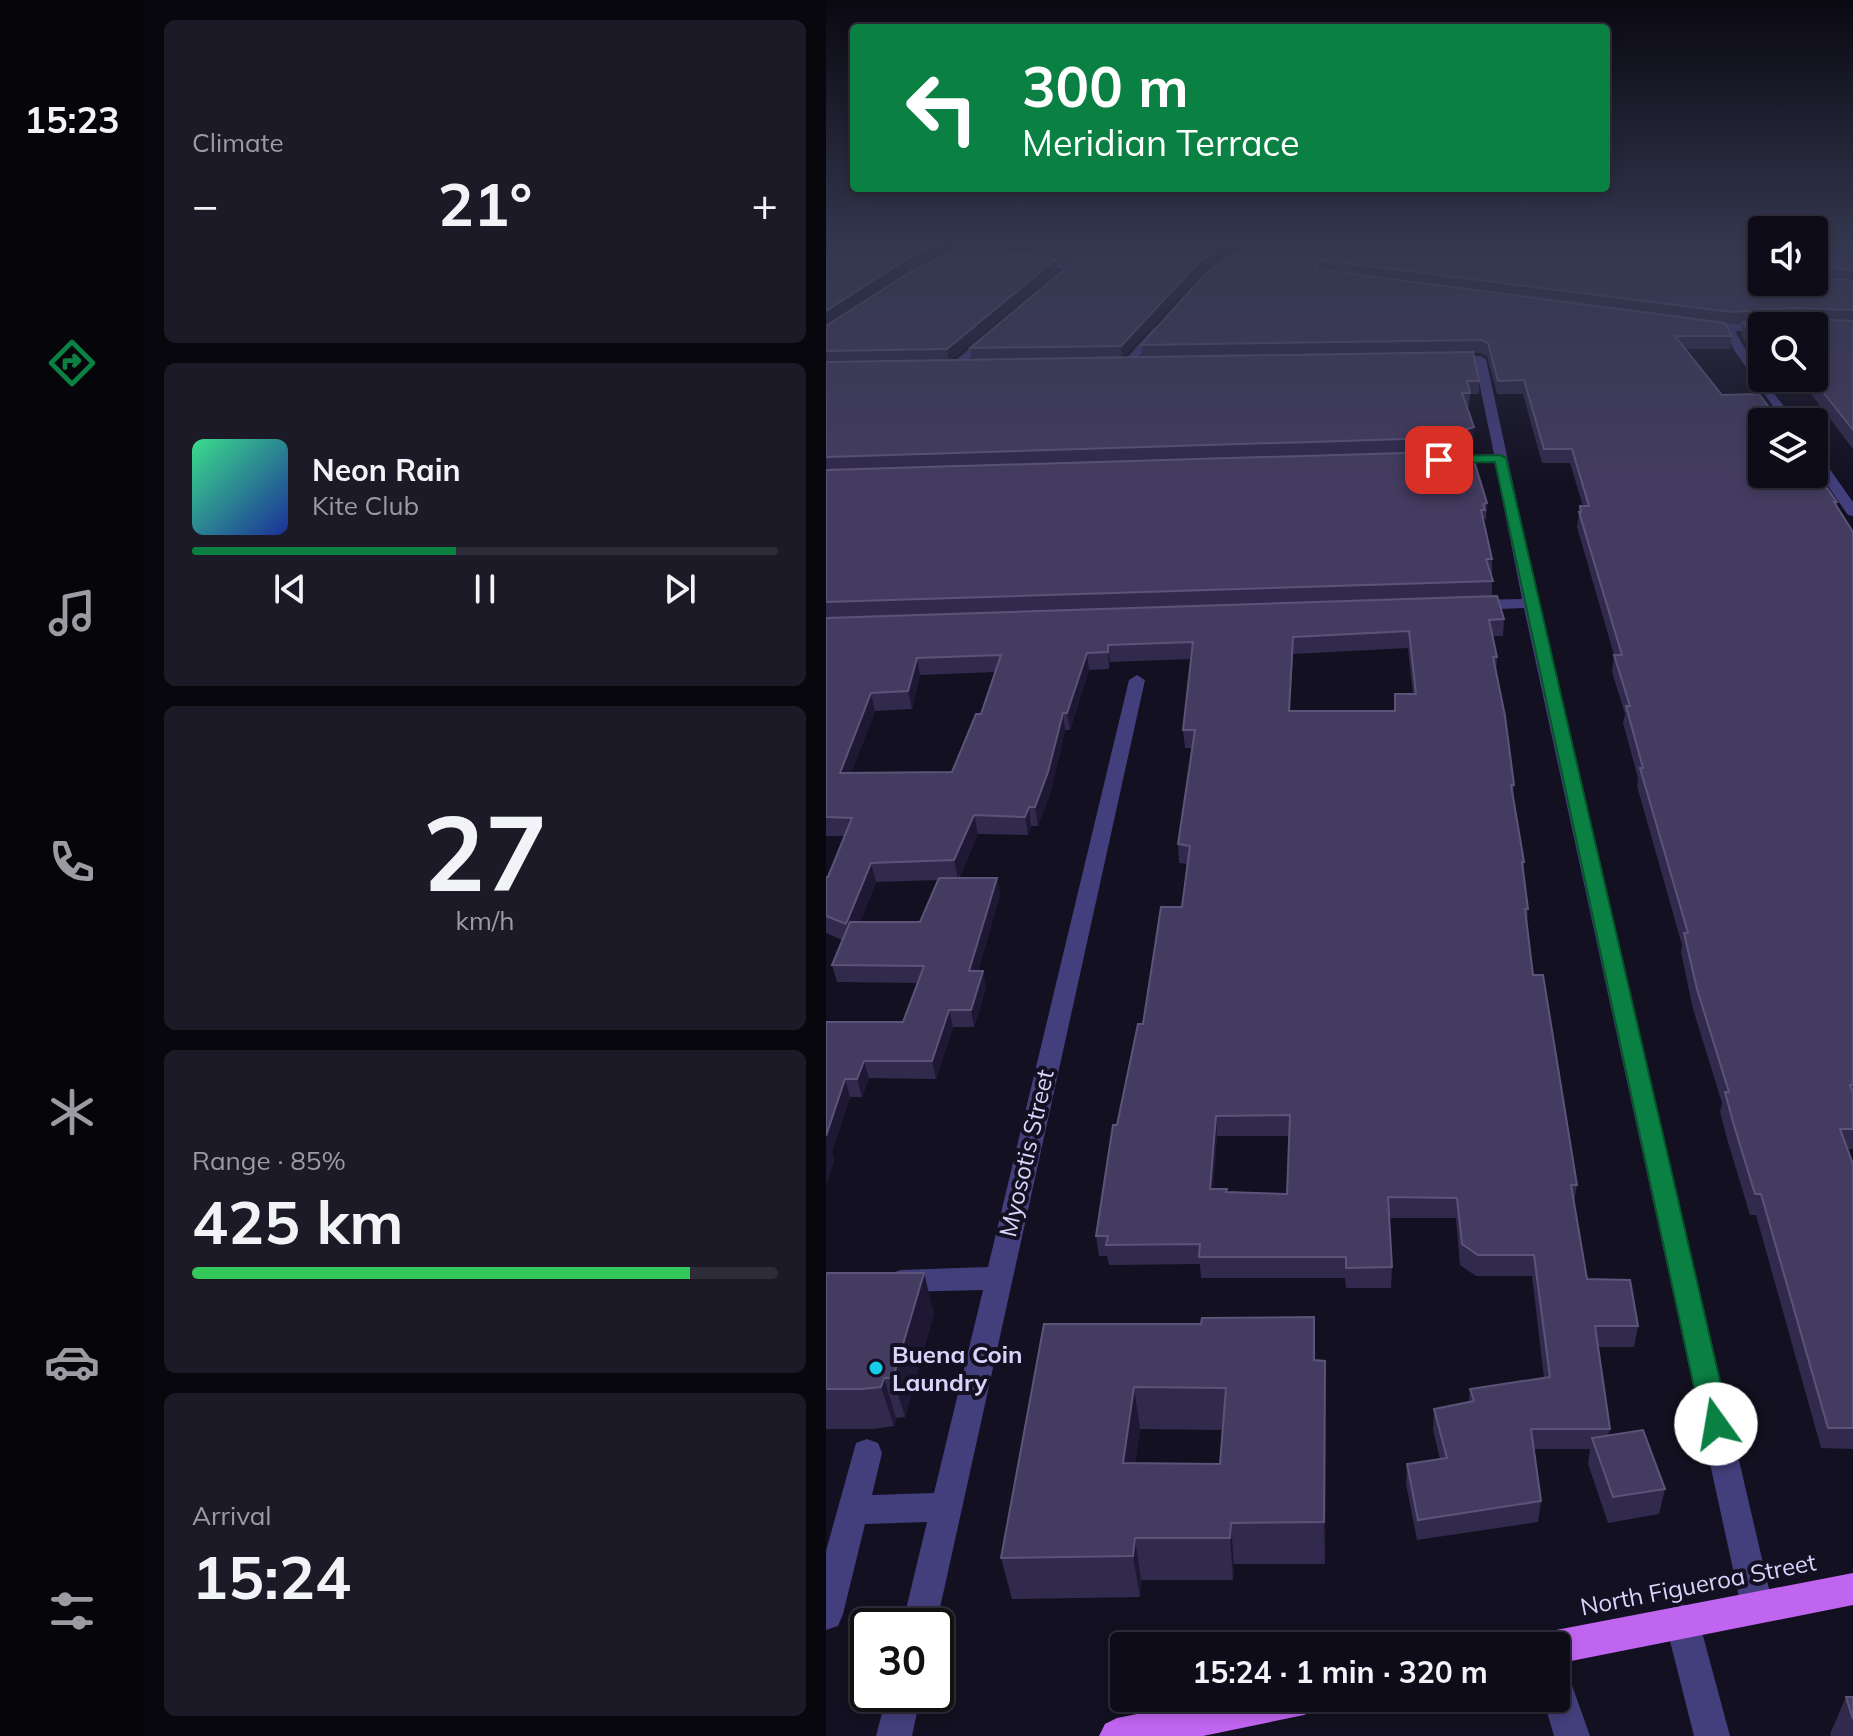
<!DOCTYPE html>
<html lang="en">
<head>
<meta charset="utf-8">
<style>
	:root { --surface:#0e0c19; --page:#1c1a26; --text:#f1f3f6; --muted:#9b9ba2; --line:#2e2c38; --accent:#0b8043 }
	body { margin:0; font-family:Mulish,sans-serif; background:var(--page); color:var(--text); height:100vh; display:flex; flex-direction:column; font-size:30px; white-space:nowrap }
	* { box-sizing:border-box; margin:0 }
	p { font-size:26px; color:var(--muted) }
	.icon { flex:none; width:44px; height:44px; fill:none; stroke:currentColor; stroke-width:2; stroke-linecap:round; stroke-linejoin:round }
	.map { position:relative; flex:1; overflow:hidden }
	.panel { display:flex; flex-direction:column; gap:20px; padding:20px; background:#08070e; width:682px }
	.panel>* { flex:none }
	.top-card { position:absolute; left:24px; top:24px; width:760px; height:168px; border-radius:8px; box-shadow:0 4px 12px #0003,0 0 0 2px var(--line); background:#0b8043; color:#fff; overflow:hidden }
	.tools { position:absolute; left:922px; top:216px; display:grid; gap:16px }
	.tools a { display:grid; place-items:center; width:80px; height:80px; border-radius:8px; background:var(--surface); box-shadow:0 4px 12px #0003,0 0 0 2px var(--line); font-size:40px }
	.speed { position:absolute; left:24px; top:1608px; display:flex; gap:16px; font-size:40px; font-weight:700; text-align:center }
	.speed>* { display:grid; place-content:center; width:104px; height:104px; border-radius:50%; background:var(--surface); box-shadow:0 4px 12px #0003,0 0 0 2px var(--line); line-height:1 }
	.speed .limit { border:4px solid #111; border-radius:12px; background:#fff; color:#111 }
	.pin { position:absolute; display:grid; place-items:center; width:68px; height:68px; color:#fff; margin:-34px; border-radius:16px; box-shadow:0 4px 12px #0006 }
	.me { position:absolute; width:88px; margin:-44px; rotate:347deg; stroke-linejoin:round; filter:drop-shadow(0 0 6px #0008) }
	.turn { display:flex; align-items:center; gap:28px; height:168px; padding:0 40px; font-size:36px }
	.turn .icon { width:104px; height:104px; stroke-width:2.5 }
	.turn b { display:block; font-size:56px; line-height:68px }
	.big { font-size:60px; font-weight:700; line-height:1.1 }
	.panel .widget { flex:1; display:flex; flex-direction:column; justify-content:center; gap:12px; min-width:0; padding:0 28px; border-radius:12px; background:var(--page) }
	.panel .dial { align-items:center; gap:0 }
	.dial b { font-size:104px; line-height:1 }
	.song { display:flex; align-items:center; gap:24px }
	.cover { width:96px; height:96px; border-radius:12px; background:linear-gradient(135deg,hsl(150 70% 55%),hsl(230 70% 35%)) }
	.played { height:8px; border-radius:4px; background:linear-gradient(90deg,var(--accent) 45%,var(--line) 45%) }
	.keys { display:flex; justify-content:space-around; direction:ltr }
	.heat { display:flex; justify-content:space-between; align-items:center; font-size:44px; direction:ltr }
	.charge { height:12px; border-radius:6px; background:linear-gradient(90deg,#34c759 85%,var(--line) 0) }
	.trip { position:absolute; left:284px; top:1632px; width:460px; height:80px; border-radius:8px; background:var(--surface); box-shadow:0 4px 12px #0003,0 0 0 2px var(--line); font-weight:700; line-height:80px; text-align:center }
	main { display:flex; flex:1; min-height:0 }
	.tabs { display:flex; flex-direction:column; width:144px; justify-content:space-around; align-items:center; background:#06050a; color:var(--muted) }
	.tabs .icon { width:56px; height:56px }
	.tabs .current { color:var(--accent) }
	.tabs b { font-size:36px; color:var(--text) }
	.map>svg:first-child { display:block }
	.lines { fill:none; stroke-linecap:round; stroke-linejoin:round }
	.minor { fill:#433f7c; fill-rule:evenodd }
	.major { fill:#c065f0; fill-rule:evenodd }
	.wall { fill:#322a4d; fill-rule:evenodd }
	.shaded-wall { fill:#1e1834 }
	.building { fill:#443c60; stroke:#5b5478; stroke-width:2; fill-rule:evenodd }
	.route { fill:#0b8043; stroke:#07532c; stroke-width:2 }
	.poi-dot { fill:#16cbe5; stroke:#131021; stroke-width:3 }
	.labels { text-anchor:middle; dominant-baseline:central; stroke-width:8; stroke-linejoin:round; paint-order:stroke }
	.near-street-label { font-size:24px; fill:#d9d4fb; stroke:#131021 }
	.near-poi-label { font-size:24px; font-weight:bold; fill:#d9d4fb; stroke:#131021; text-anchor:start }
</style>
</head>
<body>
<main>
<nav class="tabs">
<b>15:23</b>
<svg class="icon current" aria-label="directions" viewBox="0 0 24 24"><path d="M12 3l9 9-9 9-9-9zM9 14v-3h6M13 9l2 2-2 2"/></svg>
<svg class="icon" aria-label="music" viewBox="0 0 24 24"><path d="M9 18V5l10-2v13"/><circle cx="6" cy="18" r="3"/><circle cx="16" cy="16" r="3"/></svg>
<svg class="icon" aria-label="phone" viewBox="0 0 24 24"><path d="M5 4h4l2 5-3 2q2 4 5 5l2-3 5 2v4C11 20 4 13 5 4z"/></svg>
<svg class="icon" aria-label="climate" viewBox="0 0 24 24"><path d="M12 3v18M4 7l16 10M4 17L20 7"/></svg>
<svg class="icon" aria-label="car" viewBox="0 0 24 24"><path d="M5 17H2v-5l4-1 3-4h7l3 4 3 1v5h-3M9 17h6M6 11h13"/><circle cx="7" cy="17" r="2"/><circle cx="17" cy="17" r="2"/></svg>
<svg class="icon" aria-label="filters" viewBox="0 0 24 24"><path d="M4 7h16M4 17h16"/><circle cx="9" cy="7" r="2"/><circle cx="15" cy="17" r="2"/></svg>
</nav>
<section class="panel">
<div class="widget"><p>Climate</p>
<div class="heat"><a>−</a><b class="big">21°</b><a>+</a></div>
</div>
<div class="widget">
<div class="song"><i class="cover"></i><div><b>Neon Rain</b><p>Kite Club</p></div></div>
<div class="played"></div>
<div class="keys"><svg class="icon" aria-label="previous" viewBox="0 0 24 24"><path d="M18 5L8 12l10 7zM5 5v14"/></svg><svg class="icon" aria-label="pause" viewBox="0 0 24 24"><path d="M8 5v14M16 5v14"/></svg><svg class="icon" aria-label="next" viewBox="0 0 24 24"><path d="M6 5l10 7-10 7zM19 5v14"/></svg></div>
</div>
<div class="widget dial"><b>27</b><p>km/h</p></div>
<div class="widget"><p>Range · 85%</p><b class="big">425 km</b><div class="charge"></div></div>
<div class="widget"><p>Arrival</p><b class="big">15:24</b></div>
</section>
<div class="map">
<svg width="1027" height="1736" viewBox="0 0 1027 1736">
	<rect width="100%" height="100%" fill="#131021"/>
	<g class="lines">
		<g class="minor">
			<path d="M 155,241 L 167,241 L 126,261 L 118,259 Z"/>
			<path d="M 203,258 L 246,264 L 251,267 L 246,270 L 200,263 Z"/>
			<path d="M 875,323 L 990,324 L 988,329 L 988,326 L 936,326 L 936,330 L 909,331 L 936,378 L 970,422 L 958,422 L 908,350 L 898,331 L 871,328 L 871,324 Z"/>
			<path d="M 329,327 L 338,329 L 305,366 L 297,366 L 297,362 Z"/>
			<path d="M 161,334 L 170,336 L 132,369 L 124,369 L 124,365 Z"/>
			<path d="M 624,357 L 654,356 L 660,359 L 713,603 L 947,1606 L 943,1618 L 931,1622 L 919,1618 L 915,1606 L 698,608 L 649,610 L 641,605 L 649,600 L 696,599 L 669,462 L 622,464 L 616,460 L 622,456 L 668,454 L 649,362 L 620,362 L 620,358 Z"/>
			<path d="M 988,453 L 993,454 L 1027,502 L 1027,516 L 1022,515 L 988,466 Z"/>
			<path d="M 311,675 L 319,680 L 110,1626 L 76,1626 L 101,1522 L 39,1524 L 17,1614 L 12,1626 L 0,1630 L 0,1551 L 30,1443 L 41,1439 L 52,1443 L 56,1453 L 46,1495 L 108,1493 L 157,1290 L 75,1292 L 65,1289 L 61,1281 L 65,1273 L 75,1270 L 162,1267 L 303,680 Z"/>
			<path d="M 856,1604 L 868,1609 L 873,1621 L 904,1736 L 868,1736 L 839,1621 L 844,1609 Z"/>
			<path d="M 730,1669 L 742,1674 L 764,1736 L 728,1736 L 717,1698 L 730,1698 Z"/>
			<path d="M 61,1694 L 95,1694 L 86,1736 L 50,1736 Z"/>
		</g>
		<g class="major">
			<path d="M 1027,1573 L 1027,1605 L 730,1664 L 730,1646 L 714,1646 L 718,1635 L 730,1630 Z"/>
			<path d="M 392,1698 L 495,1698 L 490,1710 L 478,1715 L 377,1736 L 273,1736 L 279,1724 L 291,1718 Z"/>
		</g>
	</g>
	<g class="wall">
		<path d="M 0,241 L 154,241 L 136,246 L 116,244 L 118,254 L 81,272 Z"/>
		<path d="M 157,241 L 424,241 L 373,275 L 297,357 L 316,357 L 315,345 L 427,241 L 936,282 L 988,282 L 988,241 L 1027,241 L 1027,449 L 973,378 L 988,378 L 988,326 L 936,326 L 936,349 L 923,349 L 915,335 L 917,323 L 899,324 L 906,336 L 904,349 L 859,349 L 896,395 L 1011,502 L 1010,506 L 1027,532 L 1027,1149 L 1022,1149 L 1027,1164 L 1027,1449 L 995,1448 L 930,1215 L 924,1215 L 902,1142 L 894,1112 L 896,1103 L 867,1009 L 855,952 L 856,945 L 811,786 L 812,778 L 797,723 L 799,714 L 786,672 L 788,655 L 751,527 L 754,506 L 757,506 L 744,463 L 716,463 L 697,394 L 671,394 L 661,356 L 654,353 L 648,353 L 653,381 L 653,394 L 644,394 L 643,406 L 641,406 L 648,427 L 648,441 L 640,443 L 640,451 L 661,503 L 660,519 L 658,519 L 658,523 L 666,559 L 666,596 L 678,619 L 677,636 L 667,636 L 671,657 L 670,672 L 688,785 L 687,796 L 698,862 L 697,873 L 702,909 L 701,924 L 707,975 L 751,1185 L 748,1202 L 761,1279 L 812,1326 L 808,1347 L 772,1347 L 784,1429 L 782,1436 L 839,1489 L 833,1514 L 782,1523 L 762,1464 L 764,1449 L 708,1449 L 715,1501 L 712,1522 L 591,1540 L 580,1484 L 581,1464 L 614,1459 L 607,1430 L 608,1409 L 643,1402 L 644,1389 L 718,1378 L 706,1276 L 650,1276 L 634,1265 L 630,1218 L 563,1218 L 566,1267 L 565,1288 L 520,1288 L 519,1278 L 375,1278 L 374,1264 L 283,1265 L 281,1256 L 273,1256 L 270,1236 L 291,1125 L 317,1024 L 356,907 L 362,864 L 353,863 L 352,844 L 366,748 L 359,748 L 357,730 L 365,659 L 284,662 L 283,669 L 263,670 L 244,730 L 239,730 L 225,791 L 212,826 L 205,826 L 202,835 L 152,834 L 133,878 L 171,878 L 174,895 L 152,971 L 157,971 L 160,988 L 148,1027 L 127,1027 L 110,1079 L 43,1078 L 36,1097 L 24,1097 L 6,1152 L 8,1161 L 0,1184 L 0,1022 L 77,1022 L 92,983 L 11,982 L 6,965 L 16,940 L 0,933 L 0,877 L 2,877 L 19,836 L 0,836 L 0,326 L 158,249 ZM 230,261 L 245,264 L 144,348 L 146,360 L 125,360 L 231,271 ZM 582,648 L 587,694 L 568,711 L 464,711 L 467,654 ZM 169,672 L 155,714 L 126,772 L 25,773 L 49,711 L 86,709 L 94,675 ZM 112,880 L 94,922 L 34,922 L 50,882 ZM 391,1136 L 463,1136 L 461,1194 L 401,1192 L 387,1189 Z"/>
		<path d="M 0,1277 L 108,1313 L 79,1417 L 70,1418 L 68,1426 L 48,1429 L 0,1429 Z"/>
		<path d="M 218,1324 L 489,1360 L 500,1403 L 499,1564 L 408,1564 L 407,1580 L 315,1580 L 314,1597 L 186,1599 L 175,1558 ZM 314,1429 L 397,1430 L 394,1464 L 309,1463 Z"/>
		<path d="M 1020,1697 L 1027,1697 L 1027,1736 L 1005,1736 L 1004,1734 Z"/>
	</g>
	<g class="shaded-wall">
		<path d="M 0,241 L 18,241 L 0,249 Z"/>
		<path d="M 135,241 L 154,241 L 136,246 Z"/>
		<path d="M 406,241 L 424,241 L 373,275 L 296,359 L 295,346 L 372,263 Z"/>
		<path d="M 116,243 L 118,254 L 81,272 L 0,325 L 0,311 L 79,260 Z"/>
		<path d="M 230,259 L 231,271 L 123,362 L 121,349 Z"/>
		<path d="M 648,427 L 648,441 L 640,443 L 641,437 L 638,430 Z"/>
		<path d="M 467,637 L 467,654 L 463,729 L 463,711 Z"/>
		<path d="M 282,645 L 284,662 L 283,669 L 282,652 Z"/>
		<path d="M 261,653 L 263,670 L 244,730 L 241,713 Z"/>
		<path d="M 91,658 L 94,675 L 86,709 L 82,691 Z"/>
		<path d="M 45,693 L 49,711 L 18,791 L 14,773 Z"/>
		<path d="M 237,713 L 239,730 L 225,791 L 212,826 L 209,807 Z"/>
		<path d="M 203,807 L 205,826 L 202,835 L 199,817 Z"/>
		<path d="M 148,815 L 152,834 L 132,879 L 128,860 Z"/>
		<path d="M 45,863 L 50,882 L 25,944 L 20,924 Z"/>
		<path d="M 171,878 L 174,895 L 147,988 L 143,971 Z"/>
		<path d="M 157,971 L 160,988 L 148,1027 L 145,1010 Z"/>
		<path d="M 123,1010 L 127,1027 L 110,1079 L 106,1061 Z"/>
		<path d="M 38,1061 L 43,1078 L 36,1097 L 31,1079 Z"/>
		<path d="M 19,1079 L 24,1097 L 6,1152 L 8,1161 L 0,1184 L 0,1136 Z"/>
		<path d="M 390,1116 L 391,1136 L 385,1209 L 384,1189 Z"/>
		<path d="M 98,1273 L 108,1313 L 79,1417 L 67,1378 Z"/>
		<path d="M 499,1361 L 500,1403 L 499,1564 L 498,1522 Z"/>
		<path d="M 58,1378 L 70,1418 L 68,1426 L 55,1387 Z"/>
		<path d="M 308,1387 L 314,1429 L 303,1505 L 297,1463 Z"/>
		<path d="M 405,1523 L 408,1564 L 407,1580 L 404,1538 Z"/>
		<path d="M 309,1538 L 315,1580 L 314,1597 L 307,1556 Z"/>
	</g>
	<g class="building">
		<path d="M 15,241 L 106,241 L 116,243 L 79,260 L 0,311 L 0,247 Z"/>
		<path d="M 176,241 L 406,241 L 372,263 L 295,346 L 144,348 L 252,258 L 252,254 Z"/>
		<path d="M 427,241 L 936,241 L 936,282 L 988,282 L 988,277 L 1027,281 L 1027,310 L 967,308 L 905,312 L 495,260 L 489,269 L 899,323 L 906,336 L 849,336 L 896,395 L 933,394 L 954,422 L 936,422 L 936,474 L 988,474 L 988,470 L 1011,502 L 1008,502 L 1027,532 L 1027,1085 L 1024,1085 L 1027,1092 L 1027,1129 L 1014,1129 L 1027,1164 L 1027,1428 L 1002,1428 L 935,1194 L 929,1194 L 907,1122 L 899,1092 L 903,1092 L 871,989 L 858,933 L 862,933 L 814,768 L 817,768 L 800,706 L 804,706 L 788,655 L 796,655 L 753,512 L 755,512 L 754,506 L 763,506 L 746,449 L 718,449 L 698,380 L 672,381 L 662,343 L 655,340 L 315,345 L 382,271 Z"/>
		<path d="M 988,241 L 990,243 L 1027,246 L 1027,270 L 988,266 Z"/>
		<path d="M 139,247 L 230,259 L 121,349 L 0,351 L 0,326 L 89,269 Z"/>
		<path d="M 941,316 L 987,316 L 990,319 L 1027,321 L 1027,430 L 986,378 L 988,378 L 988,326 L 936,326 L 936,336 L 925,336 L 917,322 L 938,320 Z"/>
		<path d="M 647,352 L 653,381 L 641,381 L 644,393 L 636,393 L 648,427 L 638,430 L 641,437 L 0,457 L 0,362 Z"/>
		<path d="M 645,451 L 661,503 L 657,504 L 659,510 L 655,510 L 666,559 L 660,559 L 667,581 L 0,602 L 0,470 Z"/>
		<path d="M 671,596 L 678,619 L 663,620 L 671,657 L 667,657 L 679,716 L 688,785 L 685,785 L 698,862 L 696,862 L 702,909 L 699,909 L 707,975 L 717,975 L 751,1185 L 745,1185 L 761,1279 L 804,1280 L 812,1326 L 769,1326 L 784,1429 L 705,1429 L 715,1501 L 592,1520 L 581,1464 L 621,1458 L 608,1409 L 648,1401 L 644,1389 L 724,1377 L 708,1255 L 652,1255 L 636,1244 L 631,1198 L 562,1197 L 566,1267 L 520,1268 L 520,1257 L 373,1257 L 374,1244 L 280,1245 L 282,1236 L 270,1236 L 287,1125 L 291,1125 L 312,1024 L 317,1024 L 335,907 L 356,907 L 364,846 L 352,844 L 369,730 L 357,730 L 367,642 L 282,645 L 282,652 L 261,653 L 241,713 L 237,713 L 222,772 L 209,807 L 203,807 L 199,817 L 148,815 L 128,860 L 45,863 L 20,924 L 0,916 L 0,877 L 2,877 L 26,818 L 0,817 L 0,618 ZM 583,631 L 590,694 L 569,694 L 569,711 L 463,711 L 467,637 ZM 175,655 L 155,714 L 150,714 L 126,772 L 14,773 L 45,693 L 82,691 L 91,658 ZM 464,1115 L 461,1194 L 400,1192 L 401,1189 L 384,1189 L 390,1116 Z"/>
		<path d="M 113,878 L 171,878 L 143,971 L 157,971 L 145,1010 L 123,1010 L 106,1061 L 38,1061 L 31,1079 L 19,1079 L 0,1136 L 0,1022 L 77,1022 L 98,966 L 6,965 L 24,922 L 94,922 Z"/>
		<path d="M 1,1273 L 98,1273 L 67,1378 L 58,1378 L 55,1387 L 36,1389 L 0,1389 L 0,1277 Z"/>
		<path d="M 488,1317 L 488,1360 L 499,1361 L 498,1522 L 405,1523 L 404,1538 L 309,1538 L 307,1556 L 175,1558 L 218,1324 L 375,1324 L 376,1318 ZM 308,1387 L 400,1388 L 394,1464 L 297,1463 Z"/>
		<path d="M 817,1430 L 839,1489 L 787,1497 L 766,1438 Z"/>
		<path d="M 1020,1697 L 1027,1697 L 1027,1719 Z"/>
	</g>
	<linearGradient id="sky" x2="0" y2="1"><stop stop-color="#0a0912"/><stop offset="0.5" stop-color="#33374e"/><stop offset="1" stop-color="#33374e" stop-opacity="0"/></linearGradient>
	<rect width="1027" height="484" fill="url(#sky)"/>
	<path class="route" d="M 674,455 L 680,458 L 904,1424 L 900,1432 L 890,1436 L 880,1432 L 876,1424 L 669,462 L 613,463 L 607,460 L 613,456 Z"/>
	<circle class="poi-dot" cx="50" cy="1368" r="8"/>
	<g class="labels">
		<g class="near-street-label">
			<text transform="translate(200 1153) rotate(-77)">Myosotis Street</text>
			<text transform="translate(872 1584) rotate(-11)">North Figueroa Street</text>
		</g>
		<g class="near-poi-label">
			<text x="66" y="1354">Buena Coin<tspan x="66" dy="28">Laundry</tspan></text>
		</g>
	</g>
</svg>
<div class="tools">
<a><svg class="icon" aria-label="sound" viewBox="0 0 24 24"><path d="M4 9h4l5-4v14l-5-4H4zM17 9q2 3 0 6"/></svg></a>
<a><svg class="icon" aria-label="search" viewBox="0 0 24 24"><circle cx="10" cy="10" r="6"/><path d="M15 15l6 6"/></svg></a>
<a><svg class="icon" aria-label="layers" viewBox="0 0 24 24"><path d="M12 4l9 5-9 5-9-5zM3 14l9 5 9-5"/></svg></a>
</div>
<div class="speed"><div class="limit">30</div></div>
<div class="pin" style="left:613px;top:460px;background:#d93025"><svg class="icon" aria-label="arrive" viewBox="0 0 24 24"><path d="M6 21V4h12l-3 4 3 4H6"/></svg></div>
<svg class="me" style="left:890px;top:1424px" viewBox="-20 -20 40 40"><circle r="19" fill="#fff"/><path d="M0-13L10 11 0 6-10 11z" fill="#0b8043"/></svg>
<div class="trip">15:24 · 1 min · 320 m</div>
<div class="top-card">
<div class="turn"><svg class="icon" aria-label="left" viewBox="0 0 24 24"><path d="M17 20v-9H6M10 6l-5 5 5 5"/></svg><div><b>300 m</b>Meridian Terrace</div></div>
</div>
</div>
</main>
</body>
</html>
